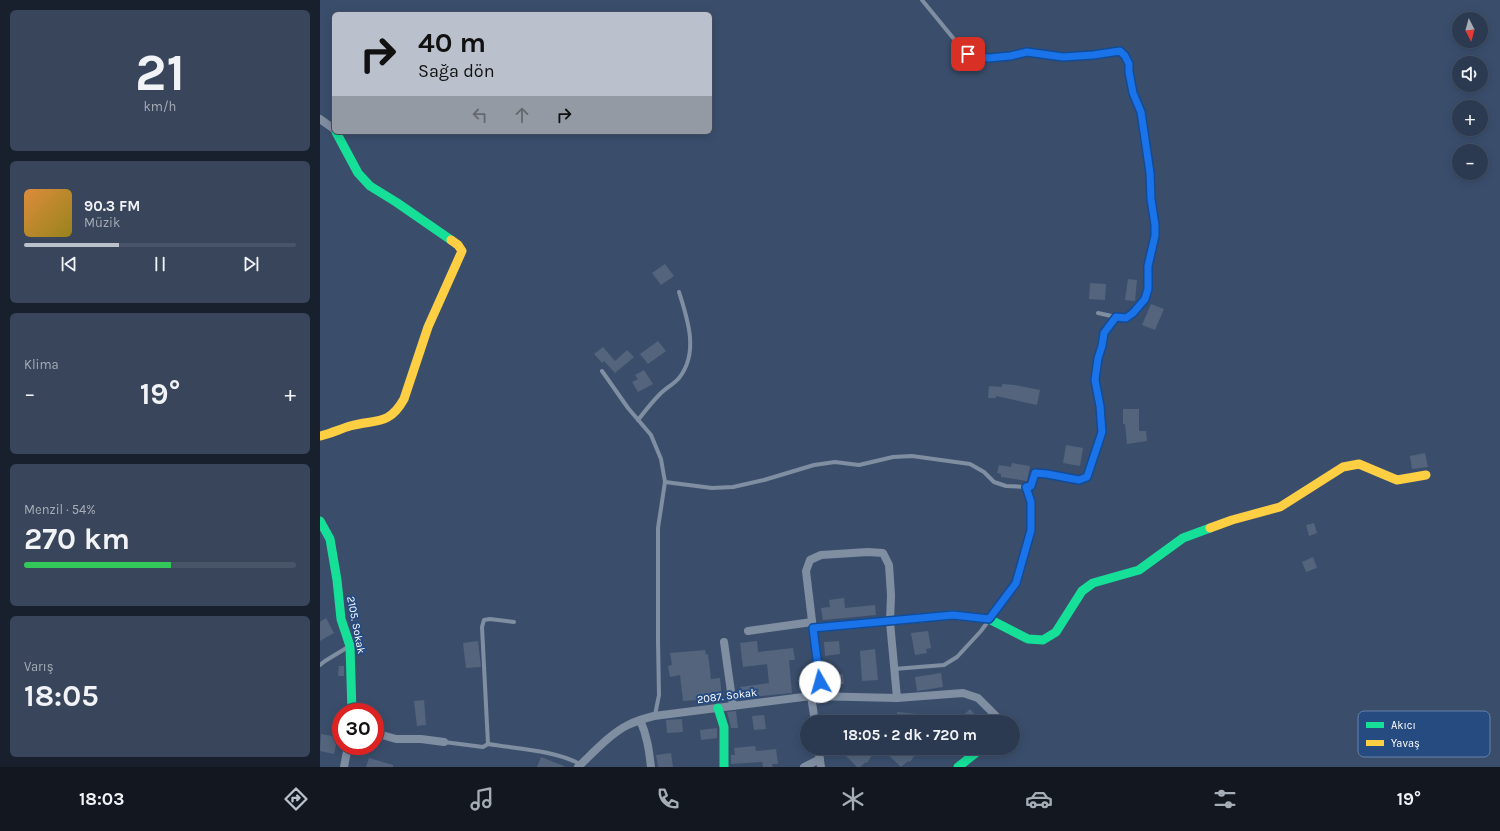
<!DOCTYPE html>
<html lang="tr">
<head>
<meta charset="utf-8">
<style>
	:root { --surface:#2c3a51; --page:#38455b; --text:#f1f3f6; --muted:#a6adb7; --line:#485468; --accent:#bac1cc }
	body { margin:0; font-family:Karla,sans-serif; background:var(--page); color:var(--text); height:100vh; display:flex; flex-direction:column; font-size:15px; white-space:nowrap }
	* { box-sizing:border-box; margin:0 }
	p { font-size:13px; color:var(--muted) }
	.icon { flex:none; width:22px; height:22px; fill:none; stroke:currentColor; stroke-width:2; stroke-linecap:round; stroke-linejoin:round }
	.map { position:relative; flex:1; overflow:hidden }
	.panel { display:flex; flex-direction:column; gap:10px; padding:10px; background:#18202d; width:320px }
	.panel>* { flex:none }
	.top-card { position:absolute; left:12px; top:12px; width:380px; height:122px; border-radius:6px; box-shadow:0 2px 10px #0003,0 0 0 1px var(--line); background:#bac1cc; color:#111; overflow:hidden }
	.needle { width:26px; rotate:174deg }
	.controls { position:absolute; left:1132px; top:12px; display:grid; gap:8px }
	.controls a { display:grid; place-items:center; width:36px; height:36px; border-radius:50%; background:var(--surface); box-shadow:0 2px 10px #0003,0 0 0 1px var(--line); font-size:20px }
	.speed { position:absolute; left:12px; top:703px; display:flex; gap:8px; font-size:20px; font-weight:700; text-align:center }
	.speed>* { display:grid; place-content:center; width:52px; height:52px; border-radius:50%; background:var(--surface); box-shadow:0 2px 10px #0003,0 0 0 1px var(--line); line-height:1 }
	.speed .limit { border:6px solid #d22; background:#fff; color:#111 }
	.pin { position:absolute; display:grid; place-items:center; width:34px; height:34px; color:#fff; margin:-17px; border-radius:8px; box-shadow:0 2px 6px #0006 }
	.me { position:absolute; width:44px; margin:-22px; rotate:353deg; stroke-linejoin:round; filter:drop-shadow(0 0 3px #0008) }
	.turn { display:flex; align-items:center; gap:14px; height:84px; padding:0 20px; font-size:18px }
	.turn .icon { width:52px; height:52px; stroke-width:2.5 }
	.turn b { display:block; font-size:28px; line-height:34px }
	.lanes { display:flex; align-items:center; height:38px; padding:0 20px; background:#0003; justify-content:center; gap:20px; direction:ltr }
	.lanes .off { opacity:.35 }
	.big { font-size:30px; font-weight:700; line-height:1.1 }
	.panel .widget { flex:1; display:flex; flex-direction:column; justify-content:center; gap:6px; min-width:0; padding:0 14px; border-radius:6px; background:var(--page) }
	.panel .dial { align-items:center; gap:0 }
	.dial b { font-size:52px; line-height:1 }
	.song { display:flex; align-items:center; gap:12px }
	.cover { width:48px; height:48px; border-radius:6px; background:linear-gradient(135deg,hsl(30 70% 55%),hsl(50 70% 35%)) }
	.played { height:4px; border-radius:2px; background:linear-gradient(90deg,var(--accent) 35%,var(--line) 35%) }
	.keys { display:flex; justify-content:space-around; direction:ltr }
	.heat { display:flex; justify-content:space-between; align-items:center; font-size:22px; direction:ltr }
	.charge { height:6px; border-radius:3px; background:linear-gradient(90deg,#34c759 54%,var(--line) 0) }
	.trip { position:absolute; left:480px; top:715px; width:220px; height:40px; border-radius:20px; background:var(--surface); box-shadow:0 2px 10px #0003,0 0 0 1px var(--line); font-weight:700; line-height:40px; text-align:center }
	.menu { display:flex; height:64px; justify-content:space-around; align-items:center; background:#121720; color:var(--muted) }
	.menu .icon { width:28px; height:28px }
	.menu .selected { color:var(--accent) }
	.menu b { font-size:18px; color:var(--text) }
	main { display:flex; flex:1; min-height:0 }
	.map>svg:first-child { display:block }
	.building { fill:#53647c }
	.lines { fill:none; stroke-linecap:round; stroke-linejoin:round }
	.lane { stroke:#808ea2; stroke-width:4 }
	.street { stroke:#808ea2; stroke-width:8 }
	.fast { stroke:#16e098; stroke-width:9 }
	.slow { stroke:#ffcf43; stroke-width:9 }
	.route-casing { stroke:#114b97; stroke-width:10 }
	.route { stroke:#1a73e8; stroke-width:7 }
	.labels { text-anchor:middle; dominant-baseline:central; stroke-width:4; stroke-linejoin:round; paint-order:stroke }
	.street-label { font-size:11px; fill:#fff; stroke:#254b81 }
	.key { fill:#254b81; stroke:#6681a7; stroke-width:1 }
	.key-label { font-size:11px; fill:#fff }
</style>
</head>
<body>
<main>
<section class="panel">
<div class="widget dial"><b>21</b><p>km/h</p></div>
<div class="widget">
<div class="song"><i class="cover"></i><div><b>90.3 FM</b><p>Müzik</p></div></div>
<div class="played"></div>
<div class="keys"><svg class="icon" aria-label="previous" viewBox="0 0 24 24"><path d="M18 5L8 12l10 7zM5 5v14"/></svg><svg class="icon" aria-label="pause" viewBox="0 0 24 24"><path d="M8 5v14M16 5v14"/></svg><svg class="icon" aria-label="next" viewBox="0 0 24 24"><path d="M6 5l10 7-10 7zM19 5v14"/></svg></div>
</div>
<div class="widget"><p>Klima</p>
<div class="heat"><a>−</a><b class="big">19°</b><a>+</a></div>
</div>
<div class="widget"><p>Menzil · 54%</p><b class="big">270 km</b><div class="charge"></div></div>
<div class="widget"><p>Varış</p><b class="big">18:05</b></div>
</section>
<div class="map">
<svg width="1180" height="767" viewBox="0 0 1180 767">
	<rect width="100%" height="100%" fill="#3a4e6c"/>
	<g class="building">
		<path d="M 345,264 L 354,276 L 341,285 L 332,273 Z"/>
		<path d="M 808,279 L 817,280 L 815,301 L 805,300 Z"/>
		<path d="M 770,283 L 786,284 L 785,300 L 769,299 Z"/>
		<path d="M 831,304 L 844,309 L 835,330 L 822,325 Z"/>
		<path d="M 338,341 L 346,351 L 328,364 L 320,354 Z"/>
		<path d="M 283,347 L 295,361 L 307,350 L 314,357 L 295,373 L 284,361 L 282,363 L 274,354 Z"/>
		<path d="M 324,370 L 333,384 L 318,392 L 312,382 L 318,379 L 315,375 Z"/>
		<path d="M 682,384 L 695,385 L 720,390 L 717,405 L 676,396 L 676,398 L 668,398 L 669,386 L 682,387 Z"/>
		<path d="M 803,409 L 819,409 L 819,431 L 826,431 L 827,441 L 807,444 L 805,424 L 803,424 Z"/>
		<path d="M 746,445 L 763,448 L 760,466 L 743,463 Z"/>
		<path d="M 1105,453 L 1108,467 L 1092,469 L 1090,456 Z"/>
		<path d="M 692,463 L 710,466 L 707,481 L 681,477 L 681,474 L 677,473 L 679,465 L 691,467 Z"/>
		<path d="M 994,523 L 997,533 L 989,536 L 986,525 Z"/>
		<path d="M 993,557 L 997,568 L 986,572 L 982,562 Z"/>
		<path d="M 524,598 L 525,608 L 555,605 L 556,615 L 503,620 L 501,608 L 510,607 L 509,600 Z"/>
		<path d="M 6,618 L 14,633 L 0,641 L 0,622 Z"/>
		<path d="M 608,631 L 611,648 L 606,649 L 607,653 L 595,655 L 591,633 Z"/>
		<path d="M 158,641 L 161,667 L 146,668 L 143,643 Z"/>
		<path d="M 437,641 L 438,652 L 473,648 L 475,660 L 469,660 L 472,693 L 422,698 L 420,687 L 449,683 L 447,664 L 423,667 L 420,643 Z"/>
		<path d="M 519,641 L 520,654 L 505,656 L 504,642 Z"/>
		<path d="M 555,649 L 558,680 L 542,681 L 540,651 Z"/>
		<path d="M 385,650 L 386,655 L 388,654 L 391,679 L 400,678 L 402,698 L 363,701 L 360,675 L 350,677 L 348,666 L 352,665 L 350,653 Z"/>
		<path d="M 19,666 L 24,666 L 24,676 L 18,676 Z"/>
		<path d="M 621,673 L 623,687 L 597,691 L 595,677 Z"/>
		<path d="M 523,674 L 524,684 L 508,686 L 507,676 Z"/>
		<path d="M 104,700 L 106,725 L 97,726 L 94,701 Z"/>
		<path d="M 650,709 L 662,722 L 636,722 Z"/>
		<path d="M 416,711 L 418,728 L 411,728 L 407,712 Z"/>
		<path d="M 577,712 L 598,714 L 598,722 L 577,722 Z"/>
		<path d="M 444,715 L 446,729 L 434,730 L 432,716 Z"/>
		<path d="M 362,719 L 363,732 L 347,733 L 346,720 Z"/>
		<path d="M 397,728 L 397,738 L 381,740 L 380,730 Z"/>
		<path d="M 1,734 L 18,737 L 14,754 L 0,751 Z"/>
		<path d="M 435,746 L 436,751 L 456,749 L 458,764 L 452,764 L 453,767 L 443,767 L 442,762 L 411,764 L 411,755 L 415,755 L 414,748 Z"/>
		<path d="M 527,748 L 548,748 L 553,754 L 547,763 L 546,762 L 540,767 L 537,767 L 522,752 Z"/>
		<path d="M 561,748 L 600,748 L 590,762 L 588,761 L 581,767 Z"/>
		<path d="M 351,753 L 353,767 L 338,767 L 336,755 Z"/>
		<path d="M 221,757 L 244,766 L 244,767 L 217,767 Z"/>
		<path d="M 49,758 L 73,765 L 73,767 L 46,767 Z"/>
	</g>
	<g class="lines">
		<g class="lane">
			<path d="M 602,0 L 638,44 L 647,54 L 657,57 L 680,57 L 707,52 L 743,57 L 773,55 L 799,51 L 805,56 L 809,64 L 809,72 L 813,93 L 821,112 L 830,173 L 831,199 L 835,225 L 835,236 L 828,265 L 828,289 L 825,299 L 813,313 L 806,317 L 796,317"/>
			<path d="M 282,371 L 308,408 L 331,435 L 341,459 L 345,482 L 338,528 L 338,641 L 339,695 L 335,715"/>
			<path d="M 318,420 C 325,411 332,402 340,394 C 346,388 354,384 359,378 C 379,353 368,320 359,292"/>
			<path d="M 345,482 L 392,488 L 413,487 L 444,480 L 494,465 L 515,462 L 539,465 L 573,457 L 592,456 L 650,464 L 664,472 L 674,482 L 686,486 L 706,487"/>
			<path d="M 0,665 L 5,661 L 28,647"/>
			<path d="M 574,669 L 624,665 L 637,657 L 661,631 L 690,591 L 695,583 L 711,530 L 711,502 L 706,487 L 711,486 L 715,473 L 727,474 L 759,480 L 767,477 L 782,432 L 780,406 L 775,380 L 778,358 L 784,333 L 796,317 L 778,313"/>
			<path d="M 124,742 L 163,747 L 168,744 L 162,627 L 164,620 L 170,619 L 194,622"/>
			<path d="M 168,744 C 199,749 233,750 260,764"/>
		</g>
		<g class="street">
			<path d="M 0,119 L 14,129"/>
			<path d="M 428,631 L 492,622"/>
			<path d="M 404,642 L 413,706"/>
			<path d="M 491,696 L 495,722"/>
			<path d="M 501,696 L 486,571 L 490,560 L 501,555 L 548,552 L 563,553 L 569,565 L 571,595 L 570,622 L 577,698"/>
			<path d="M 320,720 C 327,735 329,750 331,767"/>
			<path d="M 55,733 L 76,739 L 101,739 L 124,742"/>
			<path d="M 498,748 L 501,767"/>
			<path d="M 24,767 L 28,746"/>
			<path d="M 258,767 C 272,754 291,733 308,725 C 316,721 326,718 334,716 L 491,696 L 577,698 L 643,693 L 658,698 L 676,716 L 677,722"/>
			<path d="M 484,767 L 500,759"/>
		</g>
		<g class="fast">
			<path d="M 16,132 L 38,173 L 50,186 L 76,202 L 131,240"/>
			<path d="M 0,521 L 10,539 L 17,580 L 21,619 L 30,646 L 32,712"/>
			<path d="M 493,628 L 633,615 L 669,619 L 708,639 L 723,640 L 736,632 L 762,591 L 773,583 L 819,570 L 863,538 L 890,528"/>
			<path d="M 398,708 L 404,727 L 404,767"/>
			<path d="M 638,767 L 662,748"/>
		</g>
		<g class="slow">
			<path d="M 0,436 C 10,434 20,429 30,426 C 56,419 69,426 84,399 L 108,327 L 142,251 L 138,245 L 131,240"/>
			<path d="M 890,528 L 912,520 L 960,507 L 1023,467 L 1039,464 L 1077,480 L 1106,475"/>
		</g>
	</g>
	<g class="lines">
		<g class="route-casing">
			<path id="route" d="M 500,682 L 493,628 L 633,615 L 669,619 L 696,583 L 711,530 L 711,502 L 706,487 L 711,486 L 715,473 L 727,474 L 759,480 L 767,477 L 782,432 L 780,406 L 775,380 L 778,358 L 782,346 L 784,333 L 796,317 L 806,318 L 813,313 L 825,299 L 828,289 L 828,266 L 835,236 L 835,225 L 831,199 L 830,173 L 821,112 L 813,93 L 809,72 L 809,64 L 805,56 L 800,51 L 773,55 L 743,57 L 707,52 L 690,56 L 669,58 L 657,57 L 648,54"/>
		</g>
		<use href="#route" class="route"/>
	</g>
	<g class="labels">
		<g class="street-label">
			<text transform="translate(36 625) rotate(79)">2105. Sokak</text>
			<text transform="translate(407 696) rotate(-7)">2087. Sokak</text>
		</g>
	</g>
	<rect x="1038" y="711" width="132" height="46" rx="6" class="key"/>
	<rect x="1046" y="722" width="18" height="6" fill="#16e098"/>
	<rect x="1046" y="740" width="18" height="6" fill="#ffcf43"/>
	<g class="key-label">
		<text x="1071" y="729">Akıcı</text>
		<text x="1071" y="747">Yavaş</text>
	</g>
</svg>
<div class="controls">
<a><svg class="needle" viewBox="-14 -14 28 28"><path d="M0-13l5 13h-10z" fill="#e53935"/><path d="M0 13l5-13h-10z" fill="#a6adb7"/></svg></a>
<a><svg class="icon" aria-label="sound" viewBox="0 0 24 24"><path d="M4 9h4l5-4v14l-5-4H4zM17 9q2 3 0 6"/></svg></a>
<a>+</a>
<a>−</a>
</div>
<div class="speed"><div class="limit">30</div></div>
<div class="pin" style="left:648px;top:54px;background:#d93025"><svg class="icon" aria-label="arrive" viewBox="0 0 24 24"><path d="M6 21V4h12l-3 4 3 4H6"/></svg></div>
<svg class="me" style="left:500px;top:682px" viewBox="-20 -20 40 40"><circle r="19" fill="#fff"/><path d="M0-13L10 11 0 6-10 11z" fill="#1a73e8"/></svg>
<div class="trip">18:05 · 2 dk · 720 m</div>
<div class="top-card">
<div class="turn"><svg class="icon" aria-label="right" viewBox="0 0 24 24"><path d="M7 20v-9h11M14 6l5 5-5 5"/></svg><div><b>40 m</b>Sağa dön</div></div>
<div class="lanes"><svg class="icon off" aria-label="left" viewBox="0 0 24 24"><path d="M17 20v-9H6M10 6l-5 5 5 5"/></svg><svg class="icon off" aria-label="ahead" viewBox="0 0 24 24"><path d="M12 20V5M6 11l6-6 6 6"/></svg><svg class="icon" aria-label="right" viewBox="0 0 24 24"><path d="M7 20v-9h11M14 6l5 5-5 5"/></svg></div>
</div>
</div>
</main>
<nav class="menu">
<b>18:03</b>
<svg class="icon selected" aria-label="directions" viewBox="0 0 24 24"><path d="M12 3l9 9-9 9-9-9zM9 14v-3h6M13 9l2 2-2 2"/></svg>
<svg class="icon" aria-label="music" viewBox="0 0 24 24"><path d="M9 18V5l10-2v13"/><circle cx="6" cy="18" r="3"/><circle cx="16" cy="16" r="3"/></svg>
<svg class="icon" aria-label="phone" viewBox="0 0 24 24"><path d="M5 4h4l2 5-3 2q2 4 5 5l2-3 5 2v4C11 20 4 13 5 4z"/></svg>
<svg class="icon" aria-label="climate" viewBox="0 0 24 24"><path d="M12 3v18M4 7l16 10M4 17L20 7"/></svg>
<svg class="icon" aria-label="car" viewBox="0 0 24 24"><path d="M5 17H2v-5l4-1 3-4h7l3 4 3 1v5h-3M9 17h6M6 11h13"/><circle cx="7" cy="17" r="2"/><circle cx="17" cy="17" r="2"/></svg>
<svg class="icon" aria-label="filters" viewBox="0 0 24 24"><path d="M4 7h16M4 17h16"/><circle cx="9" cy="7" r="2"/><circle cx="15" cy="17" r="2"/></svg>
<b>19°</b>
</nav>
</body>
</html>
